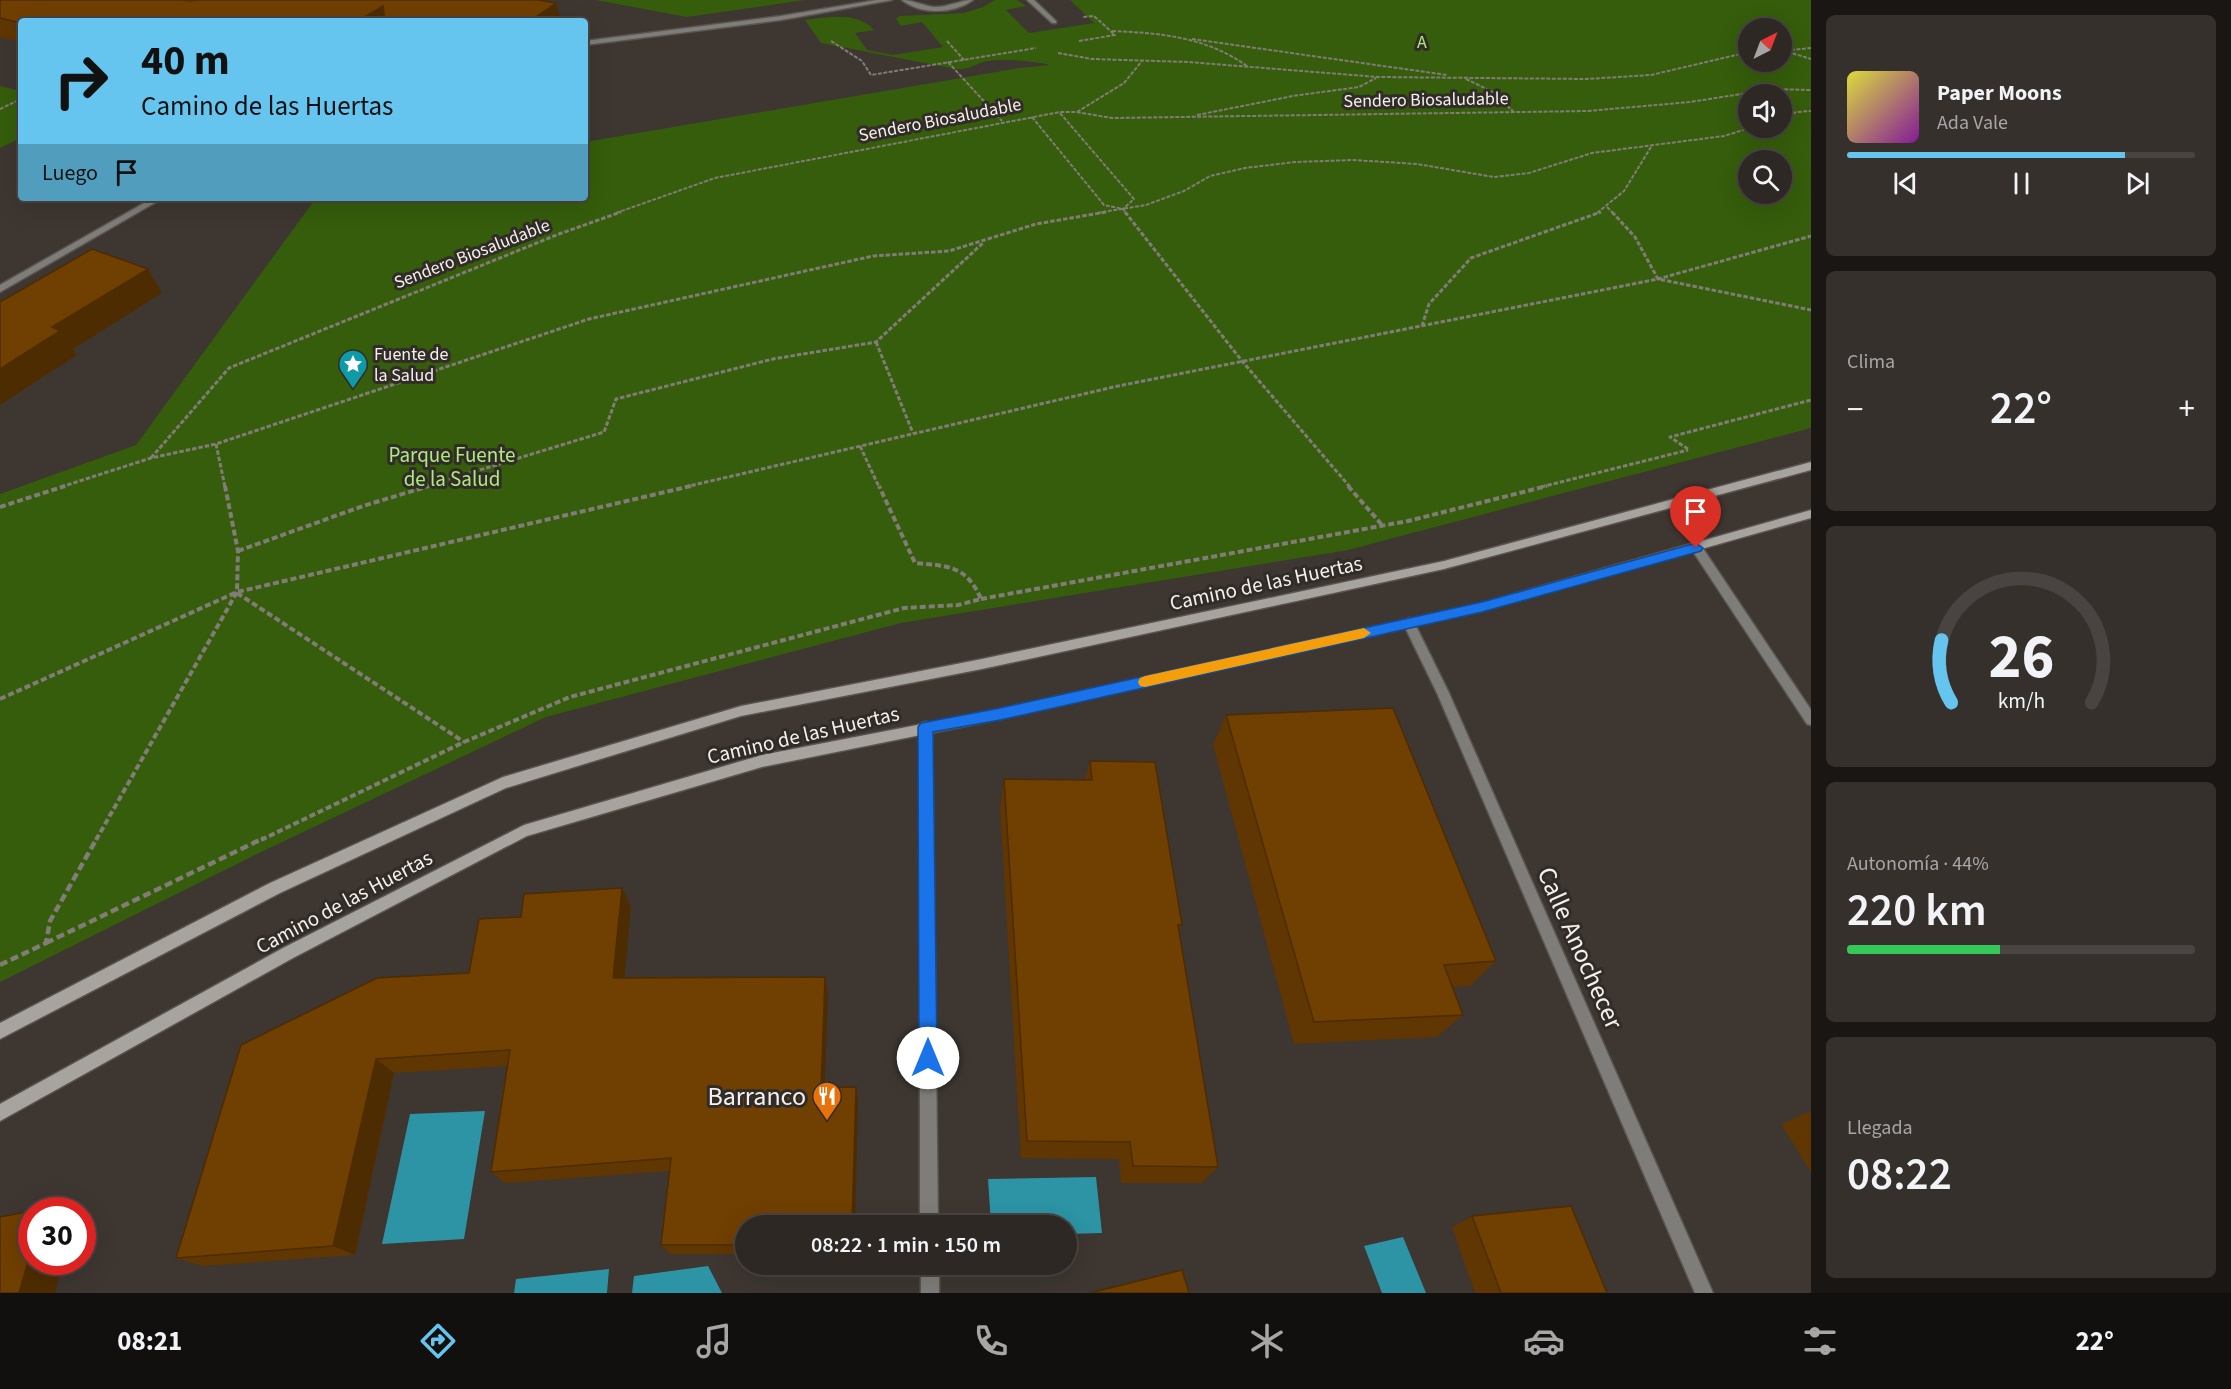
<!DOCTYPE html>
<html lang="es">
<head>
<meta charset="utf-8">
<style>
	:root { --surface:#2e2825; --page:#36302d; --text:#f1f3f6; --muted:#a7a6a7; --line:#494442; --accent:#65c5ee }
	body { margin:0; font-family:"Source Sans 3",sans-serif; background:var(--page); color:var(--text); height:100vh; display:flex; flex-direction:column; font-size:22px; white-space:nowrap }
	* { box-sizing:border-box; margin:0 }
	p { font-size:20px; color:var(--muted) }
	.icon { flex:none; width:33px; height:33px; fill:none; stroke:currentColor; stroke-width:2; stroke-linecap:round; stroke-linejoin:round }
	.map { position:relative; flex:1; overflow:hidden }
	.panel { display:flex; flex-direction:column; gap:15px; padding:15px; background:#191614; width:420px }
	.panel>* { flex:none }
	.hud { position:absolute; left:18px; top:18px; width:570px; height:183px; border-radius:6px; box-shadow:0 6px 24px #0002,0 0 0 2px var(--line); background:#65c5ee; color:#111; overflow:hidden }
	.needle { width:39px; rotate:42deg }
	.buttons { position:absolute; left:1738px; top:18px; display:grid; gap:12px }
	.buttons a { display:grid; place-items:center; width:54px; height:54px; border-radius:50%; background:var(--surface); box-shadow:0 6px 24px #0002,0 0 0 2px var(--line); font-size:30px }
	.speed { position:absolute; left:18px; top:1197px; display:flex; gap:12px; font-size:30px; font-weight:700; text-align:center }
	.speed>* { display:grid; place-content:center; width:78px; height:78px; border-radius:50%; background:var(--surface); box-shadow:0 6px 24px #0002,0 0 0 2px var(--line); line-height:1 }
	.speed .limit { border:9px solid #d22; background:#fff; color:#111 }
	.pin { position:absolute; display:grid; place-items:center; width:51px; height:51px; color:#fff; margin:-62px -26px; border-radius:50% 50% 50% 0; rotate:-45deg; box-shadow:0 0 6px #0007 }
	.pin .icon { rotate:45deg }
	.me { position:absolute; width:66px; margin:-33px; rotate:0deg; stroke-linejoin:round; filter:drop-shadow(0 0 4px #0008) }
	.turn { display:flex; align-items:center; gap:21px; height:126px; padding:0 24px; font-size:27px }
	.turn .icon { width:78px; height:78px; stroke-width:2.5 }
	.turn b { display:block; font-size:42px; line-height:51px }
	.then { display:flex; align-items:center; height:57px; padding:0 24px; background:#0003; gap:12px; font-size:22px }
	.big { font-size:45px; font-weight:600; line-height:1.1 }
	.panel .tile { flex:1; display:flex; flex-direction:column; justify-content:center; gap:9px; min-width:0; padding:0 21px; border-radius:9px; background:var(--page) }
	.panel .dial { align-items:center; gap:0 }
	.dial svg { height:156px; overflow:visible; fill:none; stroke:var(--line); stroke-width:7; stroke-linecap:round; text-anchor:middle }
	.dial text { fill:var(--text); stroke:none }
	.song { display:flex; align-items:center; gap:18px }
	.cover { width:72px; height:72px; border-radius:9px; background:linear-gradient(135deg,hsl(60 70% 55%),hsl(290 70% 35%)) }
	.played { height:6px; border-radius:3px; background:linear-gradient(90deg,var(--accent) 80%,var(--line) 80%) }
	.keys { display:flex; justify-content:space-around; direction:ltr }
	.heat { display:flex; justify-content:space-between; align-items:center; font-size:33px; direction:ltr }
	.charge { height:9px; border-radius:4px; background:linear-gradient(90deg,#34c759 44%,var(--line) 0) }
	.trip { position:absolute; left:735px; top:1215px; width:342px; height:60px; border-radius:30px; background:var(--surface); box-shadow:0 6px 24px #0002,0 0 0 2px var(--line); font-weight:600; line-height:60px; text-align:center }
	.tab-bar { display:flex; height:96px; justify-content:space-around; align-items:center; background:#12100f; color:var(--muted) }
	.tab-bar .icon { width:42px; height:42px }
	.tab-bar .selected { color:var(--accent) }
	.tab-bar b { font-size:27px; color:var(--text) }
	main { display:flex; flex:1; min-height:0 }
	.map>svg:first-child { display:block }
	.green { fill:#355d0b; fill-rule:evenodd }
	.water { fill:#2c94a5 }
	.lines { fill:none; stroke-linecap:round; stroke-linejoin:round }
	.street-casing { stroke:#5a544f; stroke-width:3 }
	.secondary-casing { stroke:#5a544f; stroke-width:3 }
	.path-far3 { stroke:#827c78; stroke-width:2; stroke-dasharray:4 1.5; stroke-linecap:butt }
	.path-far2 { stroke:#827c78; stroke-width:3; stroke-dasharray:4.5 2; stroke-linecap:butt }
	.path-far1 { stroke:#827c78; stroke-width:4; stroke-dasharray:6 3; stroke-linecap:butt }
	.path { stroke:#827c78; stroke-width:4.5; stroke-dasharray:8 4; stroke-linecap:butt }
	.street { fill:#7f7d7a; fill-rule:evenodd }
	.secondary { fill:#a7a49f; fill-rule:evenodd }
	.wall { fill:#603602 }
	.shaded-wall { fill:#4e2c01 }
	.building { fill:#703f02; stroke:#4e2c01; stroke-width:1.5 }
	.route { fill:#1a73e8; stroke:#114b97; stroke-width:1.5 }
	.slow { fill:#f59e0b }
	.labels { text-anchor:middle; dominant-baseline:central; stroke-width:6; stroke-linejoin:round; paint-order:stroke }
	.far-park-label { font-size:18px; fill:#ade981; stroke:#322c28 }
	.far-street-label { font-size:18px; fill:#f4f0ec; stroke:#322c28 }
	.far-poi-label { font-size:18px; fill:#f4f0ec; stroke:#322c28; text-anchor:start }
	.park-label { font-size:21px; fill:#ade981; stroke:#322c28 }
	.street-label { font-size:21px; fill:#f4f0ec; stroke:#322c28 }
	.near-street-label { font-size:26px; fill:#f4f0ec; stroke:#322c28 }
	.near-poi-label { font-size:26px; fill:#f4f0ec; stroke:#322c28; text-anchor:end }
</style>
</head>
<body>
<main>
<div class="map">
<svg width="1811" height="1293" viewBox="0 0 1811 1293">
	<rect width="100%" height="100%" fill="#3d3631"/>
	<g class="green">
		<path d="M 596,0 L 805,0 L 687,17 Z"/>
		<path d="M 995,0 L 1017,0 L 1026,6 L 1006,10 L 1029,33 L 1094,23 L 1070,0 L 1811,0 L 1811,428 L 1348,550 L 901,623 L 546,717 L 257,854 L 0,982 L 0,494 L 136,445 L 316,198 L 585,198 L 585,142 L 1020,68 L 1050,65 C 1035,61 999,58 983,62 C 972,66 968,70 956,69 L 821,43 L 805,20 C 826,17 858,11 874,30 L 855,33 L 867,50 L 893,55 L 943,47 L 922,22 L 901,26 L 896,19 L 899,16 L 964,13 L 983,7 ZM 1749,28 L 1782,28 L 1782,62 L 1749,62 ZM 1749,94 L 1782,94 L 1782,128 L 1749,128 ZM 1749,160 L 1782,160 L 1782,194 L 1749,194 Z"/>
		<path d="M 0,86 L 21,91 L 21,138 L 0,148 Z"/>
	</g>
	<g class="water">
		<path d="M 485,1111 L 464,1239 L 382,1244 L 410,1114 Z"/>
		<path d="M 1096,1177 L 1102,1233 L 1067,1234 L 1066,1226 L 991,1225 L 988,1179 Z"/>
		<path d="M 1403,1237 L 1426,1293 L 1382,1293 L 1364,1246 Z"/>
		<path d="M 708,1266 L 722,1293 L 632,1293 L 634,1276 Z"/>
		<path d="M 609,1269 L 607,1293 L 514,1293 L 516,1279 Z"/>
	</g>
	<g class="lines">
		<g class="street-casing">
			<g id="street">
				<path d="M 877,0 L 892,0 L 781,20 L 585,45 L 585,41 L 781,16 Z"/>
				<path d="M 902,0 C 913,0 923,6 935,7 C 949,7 960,0 973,0 C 954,14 921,15 902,0 Z"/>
				<path d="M 1027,0 L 1034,0 L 1056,21 L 1056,23 L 1052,23 Z"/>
				<path d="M 153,198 L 163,198 L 0,292 L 0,285 Z"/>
				<path d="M 1696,543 L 1700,544 L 1811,710 L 1811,725 L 1807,724 L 1692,550 L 1690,547 L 1692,544 Z"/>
				<path d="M 1409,618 L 1413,620 L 1449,693 L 1713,1293 L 1695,1293 L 1437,693 L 1403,623 Z"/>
				<path d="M 926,722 L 930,723 L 932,727 L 938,1226 L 920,1226 L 920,727 L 922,723 Z"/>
				<rect x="921" y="1264" width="18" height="29"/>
			</g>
		</g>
		<g class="secondary-casing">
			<g id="secondary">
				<path d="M 1811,462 L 1811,470 L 1444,569 L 982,669 L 741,716 L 506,788 L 280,893 L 0,1039 L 0,1023 L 270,883 L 503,777 L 741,706 L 982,659 L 1444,561 Z"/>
				<path d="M 1811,510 L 1811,518 L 1482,611 L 1000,719 L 762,767 L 527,836 L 293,958 L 0,1121 L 0,1104 L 283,948 L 524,825 L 762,755 L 1000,709 L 1482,603 Z"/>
			</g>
		</g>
		<g class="path-far3">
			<path d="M 1112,31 C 1161,33 1206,37 1247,66"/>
			<path d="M 1192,39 L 1447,75"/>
			<path d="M 831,41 L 862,61 L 871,75 L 1036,48"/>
			<path d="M 947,41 L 964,60"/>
			<path d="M 1079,41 L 1115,35 L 1094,16 L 1082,17"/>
			<path d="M 1782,50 L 1811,59"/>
			<path d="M 1791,50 L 1811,48"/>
			<path d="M 1058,53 L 1092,59 L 1188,62 L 1378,77 L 1586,79 L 1651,75 L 1749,52"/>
			<path d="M 948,62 L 1002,121"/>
			<path d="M 1466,79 L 1491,91 L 1515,113"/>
			<path d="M 0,109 L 21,99"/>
			<path d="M 1077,112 L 1124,83 L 1142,61"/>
			<path d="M 1060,113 L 1134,199 L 1123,209"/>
			<path d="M 1197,115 L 1293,96 L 1359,87 L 1376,78"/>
			<path d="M 1032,117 L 1104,205 L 1123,209 L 1126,213"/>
			<path d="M 1782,117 L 1797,112 L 1811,111"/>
			<path d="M 1607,207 L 1613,213"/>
			<path d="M 616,213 L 715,178 L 1060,112 L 1076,112 L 1112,118 L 1588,111 L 1690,102 L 1773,89 L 1811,90"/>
			<path d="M 1097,213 L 1146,205 L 1184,191 L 1210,176 L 1245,168 L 1295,162 L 1353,160 L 1417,164 L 1494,177 L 1529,173 L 1592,153 L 1724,136 L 1750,128"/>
			<path d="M 1597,213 L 1624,191 L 1651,147"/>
		</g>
		<g class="path-far2">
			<path d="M 1125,212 L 1242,361 L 1350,487"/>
			<path d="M 1612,212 L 1635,237 L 1658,279 L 1811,310"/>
			<path d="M 1422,326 L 1429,304 L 1471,258 L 1601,212"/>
			<path d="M 876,342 L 913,433"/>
			<path d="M 216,444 L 225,487"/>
			<path d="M 860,446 L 879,487"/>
			<path d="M 1688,449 L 1670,437 L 1811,400"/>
			<path d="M 151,458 L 229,368 L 559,234 L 621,212"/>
			<path d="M 61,487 L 151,458 L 216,444 L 589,319 L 873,256 L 949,251 L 1036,224 L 1106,212"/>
			<path d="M 424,487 L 604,432 L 616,399 L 773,359 L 876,342 L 984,242"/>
			<path d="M 685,487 L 1118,386 L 1658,279 L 1811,236"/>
			<path d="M 1541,487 L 1688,450"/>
		</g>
		<g class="path-far1">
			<path d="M 1348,486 L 1382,525"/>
			<path d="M 0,507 L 65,486"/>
			<path d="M 238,551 L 363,506 L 429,486"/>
			<path d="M 237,593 L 464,742"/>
			<path d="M 981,599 L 1408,521 L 1547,486"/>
			<path d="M 0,699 L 237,592 L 691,486"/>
			<path d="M 96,840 L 237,592 L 238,551 L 225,486"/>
			<path d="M 261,840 L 464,742 L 570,697 L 904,608 L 958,605 L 981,599 C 966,565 948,566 915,563 L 879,486"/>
		</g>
		<g class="path">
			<path d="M 46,943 L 264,838"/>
			<path d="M 0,965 L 46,943 L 50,921 L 97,838"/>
		</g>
		<use href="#street" class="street"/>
		<use href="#secondary" class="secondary"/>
	</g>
	<g class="wall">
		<path d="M 0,0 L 538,0 L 556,3 L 561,21 L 21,21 L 21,42 L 0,37 Z"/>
		<path d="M 1226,715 L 1496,961 L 1470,986 L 1453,987 L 1463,1015 L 1437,1037 L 1294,1044 L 1213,745 Z"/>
		<path d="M 1090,761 L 1182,925 L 1179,930 L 1218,1167 L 1202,1183 L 1121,1183 L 1119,1159 L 1021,1158 L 1000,808 L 1004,779 L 1085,780 Z"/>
		<path d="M 622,888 L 631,907 L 624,978 L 825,977 L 828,994 L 824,1088 L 856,1087 L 858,1101 L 746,1226 L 746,1254 L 670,1254 L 661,1245 L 670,1171 L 505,1183 L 491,1172 L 507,1066 L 394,1073 L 355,1255 L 203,1266 L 176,1258 L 241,1045 L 469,973 Z"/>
		<path d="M 1811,1111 L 1811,1172 L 1781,1124 Z"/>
		<path d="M 1472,1216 L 1607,1293 L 1475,1293 L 1452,1227 Z"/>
	</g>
	<g class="shaded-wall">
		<path d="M 556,3 L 561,21 L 530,21 Z"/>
		<path d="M 383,6 L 388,21 L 358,21 Z"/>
		<path d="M 148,269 L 162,293 L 73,349 L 77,355 L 0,405 L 0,369 L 52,327 Z"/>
		<path d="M 622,888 L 631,907 L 623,994 L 613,978 Z"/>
		<path d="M 825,977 L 828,994 L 824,1102 L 821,1088 Z"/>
		<path d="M 376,1059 L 394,1073 L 355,1255 L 333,1246 Z"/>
		<path d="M 856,1087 L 858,1101 L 855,1226 L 852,1226 Z"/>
		<path d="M 32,1248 L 32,1262 L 63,1262 L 55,1293 L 19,1293 Z"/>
	</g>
	<g class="building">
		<path d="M 0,0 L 185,0 L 190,1 L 198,0 L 538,0 L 556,3 L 530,21 L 385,21 L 383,6 L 358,21 L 21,21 L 21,23 L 0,18 Z"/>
		<path d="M 92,249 L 148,269 L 52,327 L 60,331 L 0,369 L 0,302 Z"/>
		<path d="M 1393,708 L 1496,961 L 1444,965 L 1463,1015 L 1314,1022 L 1226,715 Z"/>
		<path d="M 1090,761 L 1155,762 L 1182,925 L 1178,925 L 1218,1167 L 1133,1166 L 1130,1142 L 1027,1141 L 1004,779 L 1092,780 Z"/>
		<path d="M 622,888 L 613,978 L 825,977 L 821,1088 L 856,1087 L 852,1226 L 746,1226 L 746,1245 L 661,1245 L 671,1158 L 491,1172 L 510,1050 L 376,1059 L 333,1246 L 176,1258 L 241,1045 L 377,978 L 469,973 L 479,919 L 521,917 L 524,894 Z"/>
		<path d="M 1571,1206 L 1607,1293 L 1501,1293 L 1472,1216 Z"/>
		<path d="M 32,1211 L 32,1248 L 19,1293 L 0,1293 L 0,1217 Z"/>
		<path d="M 1182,1270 L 1189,1293 L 1090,1293 Z"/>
	</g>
	<path class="route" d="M 1696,543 L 1703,548 L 1701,551 L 1482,612 L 1000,720 L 933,732 L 937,1058 L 935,1065 L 928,1067 L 922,1065 L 919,1058 L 918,727 L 921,723 L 1000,708 L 1482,602 Z"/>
	<path class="slow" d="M 1364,628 L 1371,633 L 1364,638 L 1145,687 L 1140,686 L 1138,682 L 1140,678 L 1145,676 Z"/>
	<defs>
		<g id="sight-pin" transform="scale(1.5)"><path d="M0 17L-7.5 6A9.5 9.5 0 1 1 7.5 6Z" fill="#0f9aa8" stroke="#322c28"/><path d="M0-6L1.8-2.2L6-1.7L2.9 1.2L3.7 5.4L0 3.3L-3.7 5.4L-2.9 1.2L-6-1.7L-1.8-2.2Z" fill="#fff"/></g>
		<g id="restaurant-pin" transform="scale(1.5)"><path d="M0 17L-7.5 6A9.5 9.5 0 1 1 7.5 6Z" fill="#e8710a" stroke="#322c28"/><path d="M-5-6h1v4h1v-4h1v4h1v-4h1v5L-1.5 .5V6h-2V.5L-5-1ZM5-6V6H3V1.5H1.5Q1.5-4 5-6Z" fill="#fff"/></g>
	</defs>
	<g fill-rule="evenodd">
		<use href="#sight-pin" x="353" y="364"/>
		<use href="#restaurant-pin" x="827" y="1096"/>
	</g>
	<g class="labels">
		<g class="far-park-label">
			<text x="1422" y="42">A</text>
		</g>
		<g class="far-street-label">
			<text transform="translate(1426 100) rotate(-1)">Sendero Biosaludable</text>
			<text transform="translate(940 120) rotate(-11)">Sendero Biosaludable</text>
			<text transform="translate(472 254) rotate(-21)">Sendero Biosaludable</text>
		</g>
		<g class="far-poi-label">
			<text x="374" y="354">Fuente de<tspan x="374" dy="21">la Salud</tspan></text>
		</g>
		<g class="park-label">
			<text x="452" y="455">Parque Fuente<tspan x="452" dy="24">de la Salud</tspan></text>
		</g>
		<g class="street-label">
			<text transform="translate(1266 583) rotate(-12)">Camino de las Huertas</text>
			<text transform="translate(803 735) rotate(-13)">Camino de las Huertas</text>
			<text transform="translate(344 902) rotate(-28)">Camino de las Huertas</text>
		</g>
		<g class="near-street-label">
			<text transform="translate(1580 948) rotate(66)">Calle Anochecer</text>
		</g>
		<g class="near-poi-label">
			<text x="806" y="1096">Barranco</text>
		</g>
	</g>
</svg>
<div class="buttons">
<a><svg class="needle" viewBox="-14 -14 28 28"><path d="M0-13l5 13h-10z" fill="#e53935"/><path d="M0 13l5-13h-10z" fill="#a7a6a7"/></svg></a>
<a><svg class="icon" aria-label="sound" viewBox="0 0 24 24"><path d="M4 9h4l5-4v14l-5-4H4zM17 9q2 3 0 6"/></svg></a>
<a><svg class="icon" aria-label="search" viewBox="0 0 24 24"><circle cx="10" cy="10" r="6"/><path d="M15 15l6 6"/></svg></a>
</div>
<div class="speed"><div class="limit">30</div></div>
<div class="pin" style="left:1696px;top:548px;background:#d93025"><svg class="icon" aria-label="arrive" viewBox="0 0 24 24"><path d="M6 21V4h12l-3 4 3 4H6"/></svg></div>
<svg class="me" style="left:928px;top:1058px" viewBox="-20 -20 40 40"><circle r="19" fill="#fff"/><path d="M0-13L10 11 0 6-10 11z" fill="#1a73e8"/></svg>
<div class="trip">08:22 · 1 min · 150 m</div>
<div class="hud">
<div class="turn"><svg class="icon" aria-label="right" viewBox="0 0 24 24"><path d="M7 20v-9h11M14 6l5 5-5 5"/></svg><div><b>40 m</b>Camino de las Huertas</div></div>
<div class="then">Luego<svg class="icon" aria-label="arrive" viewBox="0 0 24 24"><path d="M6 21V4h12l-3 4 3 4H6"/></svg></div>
</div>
</div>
<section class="panel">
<div class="tile">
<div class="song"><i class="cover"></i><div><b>Paper Moons</b><p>Ada Vale</p></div></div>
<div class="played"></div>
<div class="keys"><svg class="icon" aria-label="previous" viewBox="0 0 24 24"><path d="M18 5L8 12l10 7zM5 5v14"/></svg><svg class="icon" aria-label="pause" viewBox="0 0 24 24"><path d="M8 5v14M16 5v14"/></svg><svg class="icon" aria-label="next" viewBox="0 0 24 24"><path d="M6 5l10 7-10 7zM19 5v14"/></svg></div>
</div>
<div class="tile"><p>Clima</p>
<div class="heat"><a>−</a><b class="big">22°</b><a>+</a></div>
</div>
<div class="tile dial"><svg viewBox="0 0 100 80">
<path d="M14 69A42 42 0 1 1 86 69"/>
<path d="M14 69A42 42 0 0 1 9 37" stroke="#65c5ee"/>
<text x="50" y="56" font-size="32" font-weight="700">26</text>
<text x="50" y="72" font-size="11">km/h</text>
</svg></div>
<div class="tile"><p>Autonomía · 44%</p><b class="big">220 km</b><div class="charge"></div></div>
<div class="tile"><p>Llegada</p><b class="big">08:22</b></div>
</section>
</main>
<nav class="tab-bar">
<b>08:21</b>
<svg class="icon selected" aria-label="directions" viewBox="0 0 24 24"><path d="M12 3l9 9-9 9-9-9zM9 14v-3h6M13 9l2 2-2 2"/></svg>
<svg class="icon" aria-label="music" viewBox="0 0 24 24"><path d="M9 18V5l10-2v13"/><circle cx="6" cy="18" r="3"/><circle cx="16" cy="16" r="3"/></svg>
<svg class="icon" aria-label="phone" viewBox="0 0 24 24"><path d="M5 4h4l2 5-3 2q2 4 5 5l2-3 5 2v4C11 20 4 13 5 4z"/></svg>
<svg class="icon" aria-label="climate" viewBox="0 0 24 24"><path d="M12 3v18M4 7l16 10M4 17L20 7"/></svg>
<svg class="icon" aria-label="car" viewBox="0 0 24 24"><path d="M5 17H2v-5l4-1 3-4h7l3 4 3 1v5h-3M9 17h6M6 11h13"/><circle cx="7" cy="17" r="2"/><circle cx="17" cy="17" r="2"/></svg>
<svg class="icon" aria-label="filters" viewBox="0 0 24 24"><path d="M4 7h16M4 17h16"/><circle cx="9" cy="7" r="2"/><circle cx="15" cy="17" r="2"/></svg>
<b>22°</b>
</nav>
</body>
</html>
